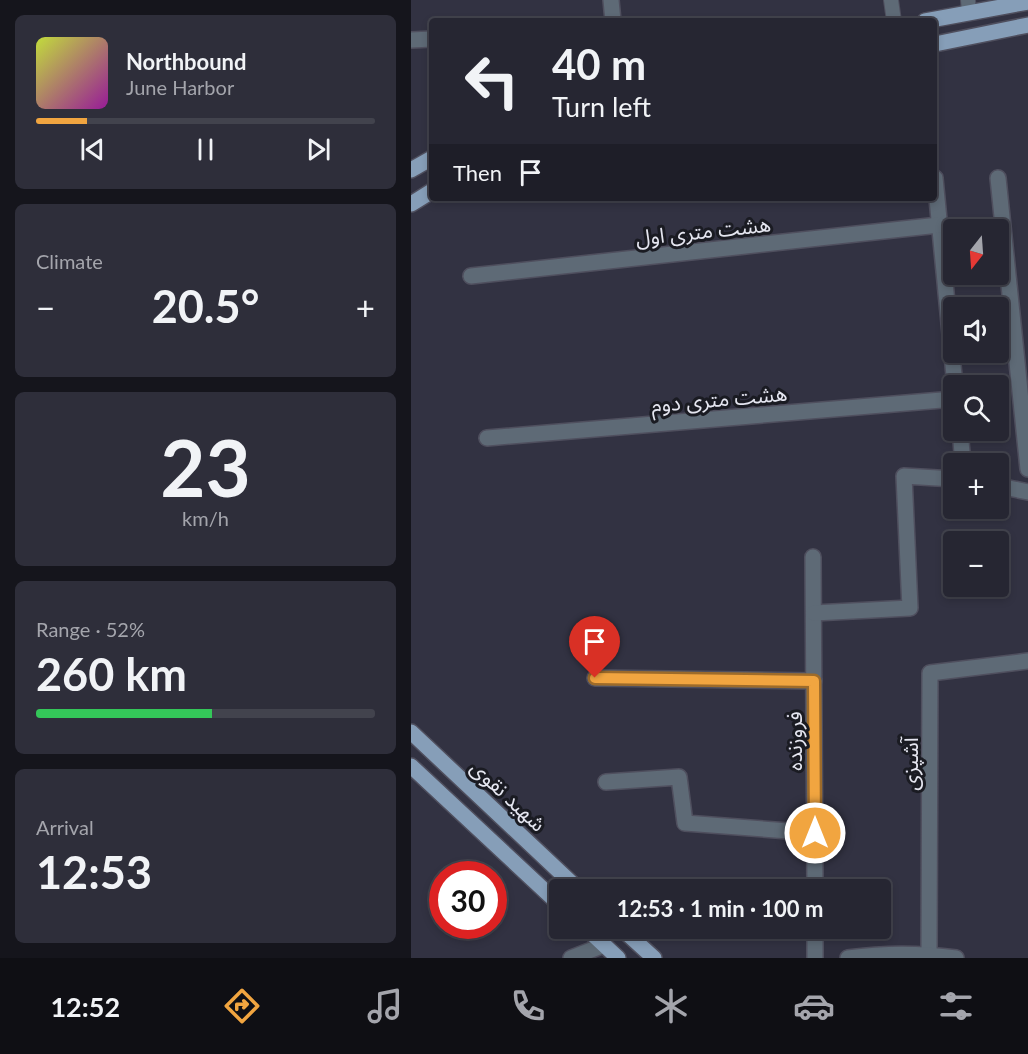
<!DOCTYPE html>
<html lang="en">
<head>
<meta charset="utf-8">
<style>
	:root { --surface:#262632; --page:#2e2e3a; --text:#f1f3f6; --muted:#a4a5ac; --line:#42434d; --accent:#f1a540 }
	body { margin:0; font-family:Lato,"Noto Sans Arabic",sans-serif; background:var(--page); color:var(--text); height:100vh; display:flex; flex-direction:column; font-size:22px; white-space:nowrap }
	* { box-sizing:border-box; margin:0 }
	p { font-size:20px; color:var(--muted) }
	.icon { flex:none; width:33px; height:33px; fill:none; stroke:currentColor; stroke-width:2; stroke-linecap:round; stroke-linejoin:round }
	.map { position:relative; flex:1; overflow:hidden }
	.drawer { display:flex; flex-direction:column; gap:15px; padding:15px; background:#15151c; width:411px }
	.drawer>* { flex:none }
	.guide { position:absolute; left:18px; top:18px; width:508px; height:183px; border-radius:6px; box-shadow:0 3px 9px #0003,0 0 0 2px var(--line); background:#262632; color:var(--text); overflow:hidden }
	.needle { width:39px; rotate:197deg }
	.fabs { position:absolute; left:532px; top:219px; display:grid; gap:12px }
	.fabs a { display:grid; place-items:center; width:66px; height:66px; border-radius:6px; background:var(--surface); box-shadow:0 3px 9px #0003,0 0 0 2px var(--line); font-size:30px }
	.speed { position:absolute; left:18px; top:861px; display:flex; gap:12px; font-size:30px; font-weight:700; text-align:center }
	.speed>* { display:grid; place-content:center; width:78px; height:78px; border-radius:50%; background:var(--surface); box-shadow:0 3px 9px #0003,0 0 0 2px var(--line); line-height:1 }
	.speed .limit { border:9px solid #d22; background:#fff; color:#111 }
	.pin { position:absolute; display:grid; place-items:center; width:51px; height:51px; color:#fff; margin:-62px -26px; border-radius:50% 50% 50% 0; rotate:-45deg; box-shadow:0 0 6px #0007 }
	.pin .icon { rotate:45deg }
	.me { position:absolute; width:66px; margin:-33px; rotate:0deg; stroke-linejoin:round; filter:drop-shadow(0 0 4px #0008) }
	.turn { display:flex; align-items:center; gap:21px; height:126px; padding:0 24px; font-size:27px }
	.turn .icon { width:78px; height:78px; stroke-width:2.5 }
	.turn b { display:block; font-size:42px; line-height:51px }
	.then { display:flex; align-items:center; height:57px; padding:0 24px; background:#0003; gap:12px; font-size:22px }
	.big { font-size:45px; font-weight:700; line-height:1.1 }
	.drawer .widget { flex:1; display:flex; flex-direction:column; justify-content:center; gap:9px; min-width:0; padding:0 21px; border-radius:9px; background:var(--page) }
	.drawer .dial { align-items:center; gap:0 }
	.dial b { font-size:78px; line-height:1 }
	.song { display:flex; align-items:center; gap:18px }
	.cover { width:72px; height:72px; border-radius:9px; background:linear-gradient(135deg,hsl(70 70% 55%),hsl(300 70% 35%)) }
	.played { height:6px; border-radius:3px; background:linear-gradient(90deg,var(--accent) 15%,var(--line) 15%) }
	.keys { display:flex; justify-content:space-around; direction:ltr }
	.heat { display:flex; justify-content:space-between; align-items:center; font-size:33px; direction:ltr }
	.charge { height:9px; border-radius:4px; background:linear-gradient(90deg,#34c759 52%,var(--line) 0) }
	.trip { position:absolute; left:138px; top:879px; width:342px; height:60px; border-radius:6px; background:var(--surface); box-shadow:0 3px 9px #0003,0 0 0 2px var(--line); font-weight:700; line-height:60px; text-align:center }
	.tab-bar { display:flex; height:96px; justify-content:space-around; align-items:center; background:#0f0f14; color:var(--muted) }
	.tab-bar .icon { width:42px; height:42px }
	.tab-bar .current { color:var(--accent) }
	.tab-bar b { font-size:27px; color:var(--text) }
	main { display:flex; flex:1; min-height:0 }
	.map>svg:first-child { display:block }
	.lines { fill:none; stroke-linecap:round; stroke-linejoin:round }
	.lane-casing { stroke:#4f4f5e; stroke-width:16 }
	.street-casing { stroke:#4f4f5e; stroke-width:18 }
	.primary-casing { stroke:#4f4f5e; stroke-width:18 }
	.lane { stroke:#5e6a76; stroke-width:14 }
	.street { stroke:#5e6a76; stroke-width:15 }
	.primary { stroke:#869eb8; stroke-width:15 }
	.route-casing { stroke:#9d6b2a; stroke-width:15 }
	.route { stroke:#f1a540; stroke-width:10 }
	.labels { text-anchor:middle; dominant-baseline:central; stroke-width:6; stroke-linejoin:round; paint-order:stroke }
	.street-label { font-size:21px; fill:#e5e6f0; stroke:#1a1b22 }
</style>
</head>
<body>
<main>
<section class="drawer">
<div class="widget">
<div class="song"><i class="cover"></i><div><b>Northbound</b><p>June Harbor</p></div></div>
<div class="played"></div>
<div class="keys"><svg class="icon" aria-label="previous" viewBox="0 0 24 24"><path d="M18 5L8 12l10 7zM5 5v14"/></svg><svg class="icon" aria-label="pause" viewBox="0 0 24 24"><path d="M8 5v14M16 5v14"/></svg><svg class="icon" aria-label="next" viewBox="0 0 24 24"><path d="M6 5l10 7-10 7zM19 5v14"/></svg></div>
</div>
<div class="widget"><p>Climate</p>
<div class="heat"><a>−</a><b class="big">20.5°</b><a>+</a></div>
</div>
<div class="widget dial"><b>23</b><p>km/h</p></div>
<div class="widget"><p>Range · 52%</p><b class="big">260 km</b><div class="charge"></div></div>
<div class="widget"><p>Arrival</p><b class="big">12:53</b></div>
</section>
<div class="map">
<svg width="617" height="958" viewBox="0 0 617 958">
	<rect width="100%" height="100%" fill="#323242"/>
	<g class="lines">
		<g class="lane-casing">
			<g id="lane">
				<path d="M 480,0 L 483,21"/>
				<path d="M 557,0 L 558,13"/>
			</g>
		</g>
		<g class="street-casing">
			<g id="street">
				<path d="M 200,0 L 202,21"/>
				<path d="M 0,40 L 21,39"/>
				<path d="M 524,178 L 544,386"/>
				<path d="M 587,178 L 617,469"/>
				<path d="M 60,276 L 528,225"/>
				<path d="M 549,430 L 552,464"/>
				<path d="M 76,438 L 543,399"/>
				<path d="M 588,486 L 617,492"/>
				<path d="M 402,557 L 404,890"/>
				<path d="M 403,613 L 499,608 L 493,476 L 543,479"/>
				<path d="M 184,678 L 403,681"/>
				<path d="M 195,782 L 268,777 L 274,823 L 404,833"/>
				<path d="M 404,928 L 404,958"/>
				<path d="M 518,954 L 519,673 L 617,661"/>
				<path d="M 160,958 L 193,945"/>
				<path d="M 437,958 C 473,953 509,953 545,958"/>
			</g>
		</g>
		<g class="primary-casing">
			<g id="primary">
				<path d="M 514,21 L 617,2"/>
				<path d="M 524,44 L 617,25"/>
				<path d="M 0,170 L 21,158"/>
				<path d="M 0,204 L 21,191"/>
				<path d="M 0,732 L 168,890"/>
				<path d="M 0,766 L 148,904"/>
				<path d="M 175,928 L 207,958"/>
				<path d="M 210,928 L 243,958"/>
			</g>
		</g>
		<use href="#lane" class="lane"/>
		<use href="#street" class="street"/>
		<use href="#primary" class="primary"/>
	</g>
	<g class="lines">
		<g class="route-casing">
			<path id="route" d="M 184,678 L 403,681 L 404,833"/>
		</g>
		<use href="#route" class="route"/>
	</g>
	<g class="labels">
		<g class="street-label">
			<text transform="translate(292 230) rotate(-6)">هشت متری اول</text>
			<text transform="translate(308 398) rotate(-5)">هشت متری دوم</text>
			<text transform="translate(382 741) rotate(-90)">فروزنده</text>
			<text transform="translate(498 764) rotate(-90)">آشپزی</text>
			<text transform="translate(98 795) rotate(43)">شهید نقوی</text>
		</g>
	</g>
</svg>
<div class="fabs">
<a><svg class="needle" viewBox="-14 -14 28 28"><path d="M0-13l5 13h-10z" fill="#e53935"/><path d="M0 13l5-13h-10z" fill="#a4a5ac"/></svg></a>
<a><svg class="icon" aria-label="sound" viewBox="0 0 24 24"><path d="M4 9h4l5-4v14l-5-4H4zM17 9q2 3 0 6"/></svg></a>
<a><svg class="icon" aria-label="search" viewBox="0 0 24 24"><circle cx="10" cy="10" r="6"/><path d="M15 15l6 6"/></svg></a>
<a>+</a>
<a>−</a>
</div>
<div class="speed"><div class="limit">30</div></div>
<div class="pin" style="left:184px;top:678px;background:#d93025"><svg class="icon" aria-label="arrive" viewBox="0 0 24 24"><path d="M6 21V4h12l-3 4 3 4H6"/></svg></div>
<svg class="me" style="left:404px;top:833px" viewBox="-20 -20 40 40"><circle r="17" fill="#f1a540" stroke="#fff" stroke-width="3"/><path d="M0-11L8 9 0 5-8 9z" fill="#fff"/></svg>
<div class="trip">12:53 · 1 min · 100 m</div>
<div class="guide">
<div class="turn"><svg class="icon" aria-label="left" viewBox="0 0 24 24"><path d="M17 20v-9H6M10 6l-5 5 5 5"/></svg><div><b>40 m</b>Turn left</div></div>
<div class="then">Then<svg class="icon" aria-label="arrive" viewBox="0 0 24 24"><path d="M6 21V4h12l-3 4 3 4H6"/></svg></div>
</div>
</div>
</main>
<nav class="tab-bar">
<b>12:52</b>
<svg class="icon current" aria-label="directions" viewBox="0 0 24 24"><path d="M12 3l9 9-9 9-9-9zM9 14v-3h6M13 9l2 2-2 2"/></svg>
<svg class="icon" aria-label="music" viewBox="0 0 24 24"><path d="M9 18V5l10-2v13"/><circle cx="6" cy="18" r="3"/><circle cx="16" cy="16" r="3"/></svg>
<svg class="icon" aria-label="phone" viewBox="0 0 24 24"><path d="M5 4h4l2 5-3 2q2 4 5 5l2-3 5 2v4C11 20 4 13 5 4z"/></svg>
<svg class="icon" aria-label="climate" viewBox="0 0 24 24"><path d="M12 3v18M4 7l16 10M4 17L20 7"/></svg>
<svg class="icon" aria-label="car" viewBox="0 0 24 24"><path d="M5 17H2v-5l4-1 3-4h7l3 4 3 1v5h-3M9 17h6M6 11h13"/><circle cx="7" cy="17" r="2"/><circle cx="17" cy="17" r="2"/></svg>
<svg class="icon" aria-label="filters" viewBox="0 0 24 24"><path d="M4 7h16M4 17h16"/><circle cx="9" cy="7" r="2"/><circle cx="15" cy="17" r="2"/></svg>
</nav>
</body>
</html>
